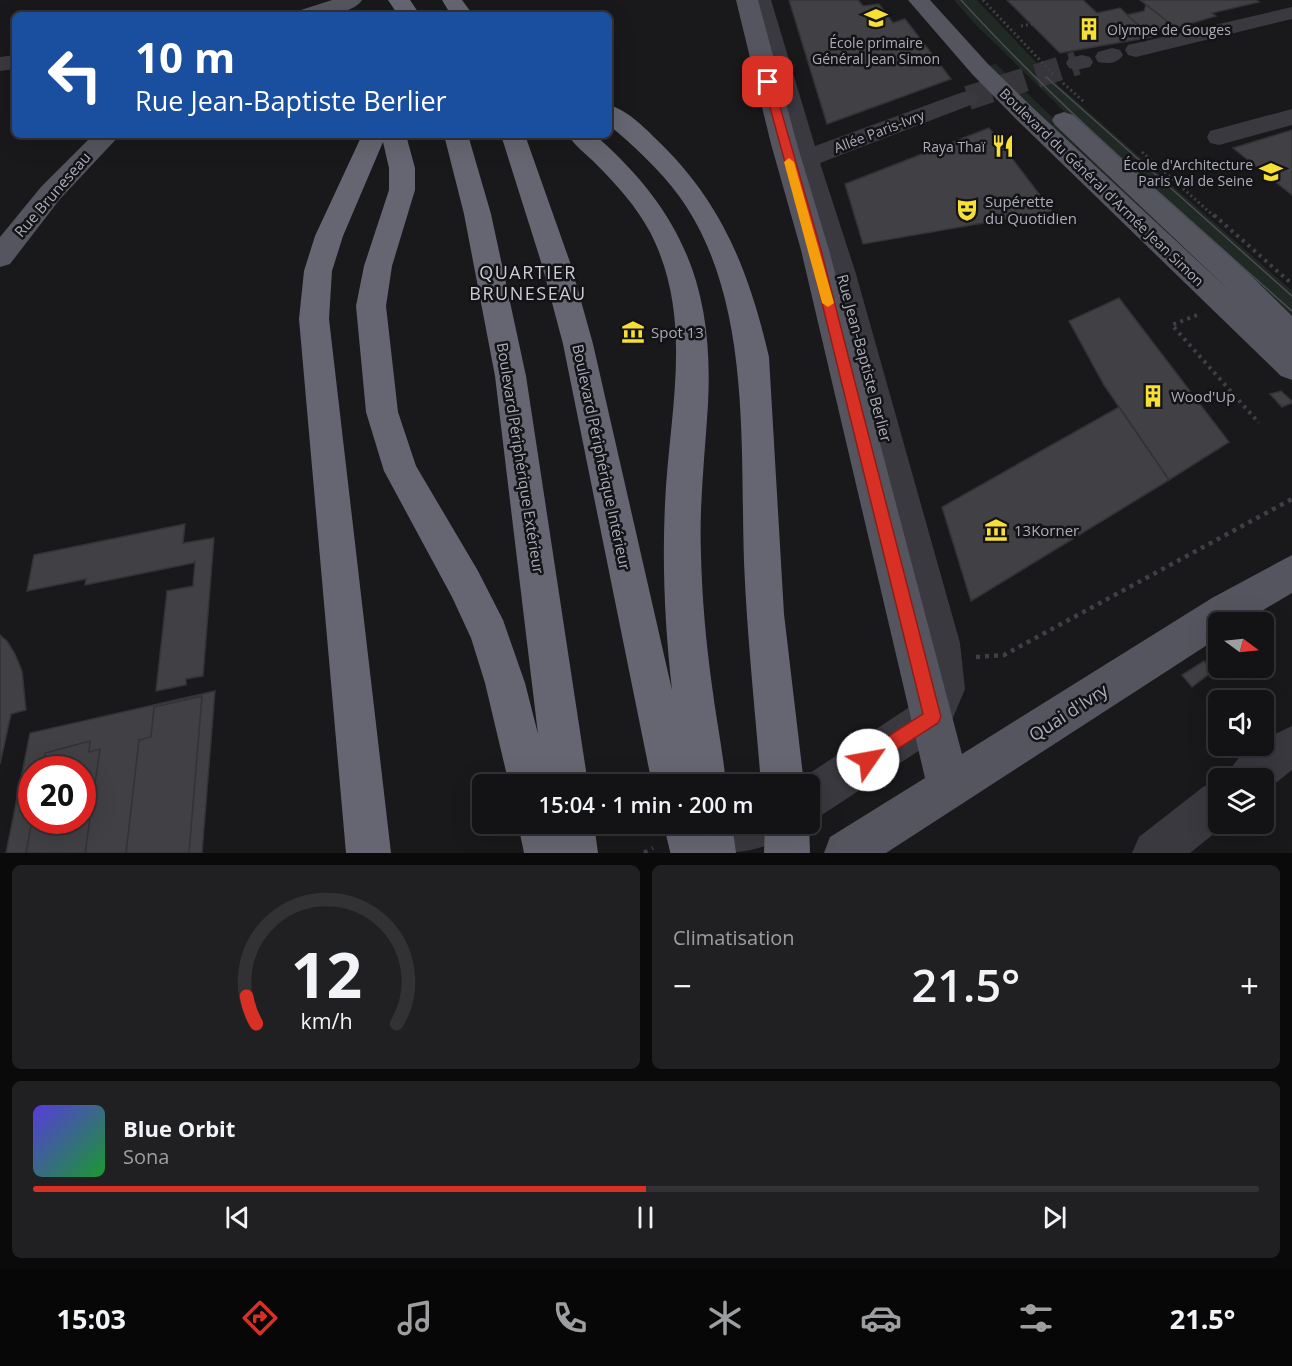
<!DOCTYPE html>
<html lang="fr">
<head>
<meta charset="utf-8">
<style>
	:root { --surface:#131214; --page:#202022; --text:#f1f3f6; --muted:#9d9ea0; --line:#323234; --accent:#d93025 }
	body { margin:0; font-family:"Open Sans",sans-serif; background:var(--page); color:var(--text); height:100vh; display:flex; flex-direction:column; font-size:22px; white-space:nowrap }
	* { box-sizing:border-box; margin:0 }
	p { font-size:20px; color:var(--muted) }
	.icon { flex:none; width:33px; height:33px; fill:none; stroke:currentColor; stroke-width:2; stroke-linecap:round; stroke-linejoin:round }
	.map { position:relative; height:853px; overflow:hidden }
	.details { display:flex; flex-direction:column; gap:12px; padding:12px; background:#0a0a0b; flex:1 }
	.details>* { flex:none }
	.hud { position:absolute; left:12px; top:12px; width:600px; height:126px; border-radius:9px; box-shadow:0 6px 24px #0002,0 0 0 2px var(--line); background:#1a4fa0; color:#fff; overflow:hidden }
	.needle { width:39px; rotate:105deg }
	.tools { position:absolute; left:1208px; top:612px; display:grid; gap:12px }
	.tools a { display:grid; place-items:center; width:66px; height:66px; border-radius:9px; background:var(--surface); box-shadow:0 6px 24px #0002,0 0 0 2px var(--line); font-size:30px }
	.speed { position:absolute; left:18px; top:756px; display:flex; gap:12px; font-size:30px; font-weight:700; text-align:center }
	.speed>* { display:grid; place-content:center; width:78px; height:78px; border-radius:50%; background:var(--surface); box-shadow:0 6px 24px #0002,0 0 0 2px var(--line); line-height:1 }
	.speed .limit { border:9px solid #d22; background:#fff; color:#111 }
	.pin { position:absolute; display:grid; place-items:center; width:51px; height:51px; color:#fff; margin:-26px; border-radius:12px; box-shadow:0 3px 9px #0006 }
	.me { position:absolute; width:66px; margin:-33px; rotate:57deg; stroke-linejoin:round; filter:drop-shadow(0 0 4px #0008) }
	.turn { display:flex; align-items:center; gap:21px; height:126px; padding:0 24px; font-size:27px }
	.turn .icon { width:78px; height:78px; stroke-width:2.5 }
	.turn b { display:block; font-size:42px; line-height:51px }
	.big { font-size:45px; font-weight:600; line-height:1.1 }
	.details .tile { flex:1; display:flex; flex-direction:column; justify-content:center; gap:9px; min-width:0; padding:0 21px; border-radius:9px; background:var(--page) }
	.details .dial { align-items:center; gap:0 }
	.dial svg { height:156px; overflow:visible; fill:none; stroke:var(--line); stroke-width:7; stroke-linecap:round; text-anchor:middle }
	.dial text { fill:var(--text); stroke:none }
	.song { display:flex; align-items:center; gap:18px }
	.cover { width:72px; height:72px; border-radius:9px; background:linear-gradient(135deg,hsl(250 70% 55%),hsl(130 70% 35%)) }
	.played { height:6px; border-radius:3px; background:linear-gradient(90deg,var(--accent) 50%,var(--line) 50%) }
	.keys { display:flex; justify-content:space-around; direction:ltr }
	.heat { display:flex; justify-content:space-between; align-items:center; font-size:33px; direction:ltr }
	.details .tiles { flex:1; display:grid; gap:12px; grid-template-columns:1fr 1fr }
	.tile:last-child { grid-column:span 2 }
	.trip { position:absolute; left:472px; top:774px; width:348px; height:60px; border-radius:9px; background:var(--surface); box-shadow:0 6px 24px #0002,0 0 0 2px var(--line); font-weight:600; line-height:60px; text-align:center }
	.tab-bar { display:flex; height:96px; justify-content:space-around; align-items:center; background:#080708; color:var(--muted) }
	.tab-bar .icon { width:42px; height:42px }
	.tab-bar .current { color:var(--accent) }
	.tab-bar b { font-size:27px; color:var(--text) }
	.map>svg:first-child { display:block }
	.green { fill:#202923 }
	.building { fill:#404045; stroke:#333237; stroke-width:1.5; fill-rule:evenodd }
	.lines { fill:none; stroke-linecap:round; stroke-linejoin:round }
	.minor-tunnel { stroke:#36363b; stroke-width:24; stroke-dasharray:24 12; stroke-linecap:butt }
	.path-far2 { stroke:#3f4047; stroke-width:3; stroke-dasharray:2 3; stroke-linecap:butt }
	.path-far1 { stroke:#3f4047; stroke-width:4; stroke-dasharray:3 4.5; stroke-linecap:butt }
	.path { stroke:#3f4047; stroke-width:4.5; stroke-dasharray:4 5; stroke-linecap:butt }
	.minor { fill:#3a3940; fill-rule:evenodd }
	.major { fill:#55555f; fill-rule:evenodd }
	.highway { fill:#656671; fill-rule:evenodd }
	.tram { stroke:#4c4c55; stroke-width:1.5 }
	.highway-bridge { stroke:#656671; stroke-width:40 }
	.route { fill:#d93025; stroke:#8d1f18; stroke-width:1.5 }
	.slow { fill:#f59e0b }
	.labels { text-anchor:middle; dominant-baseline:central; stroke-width:5; stroke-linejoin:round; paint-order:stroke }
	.far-poi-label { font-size:14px; fill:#aaacbb; stroke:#141316; text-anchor:end }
	.far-street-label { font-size:14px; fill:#aaacbb; stroke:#141316 }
	.street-label { font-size:15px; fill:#aaacbb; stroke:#141316 }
	.poi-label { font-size:15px; fill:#aaacbb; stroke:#141316; text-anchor:start }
	.quarter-label { font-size:18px; letter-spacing:1.5px; fill:#ccccd7; stroke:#141316 }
	.near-street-label { font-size:18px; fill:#aaacbb; stroke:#141316 }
</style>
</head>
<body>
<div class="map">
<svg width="1292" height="853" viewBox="0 0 1292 853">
	<rect width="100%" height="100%" fill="#19181b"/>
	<g class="green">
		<path d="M 954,0 L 977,0 L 1058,85 L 1292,291 L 1292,316 L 1071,118 L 975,24 Z"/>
		<path d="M 996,64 L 1260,313 L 1267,333 L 986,66 Z"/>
	</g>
	<g class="building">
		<path d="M 789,0 L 858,0 L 863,6 L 879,4 L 893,23 L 905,19 L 951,79 L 827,124 Z"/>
		<path d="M 1007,0 L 1083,0 L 1097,13 L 1120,8 L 1151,37 L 1060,53 Z"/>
		<path d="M 1140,0 L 1256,0 L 1259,2 L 1212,13 L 1216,16 L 1176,28 Z"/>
		<path d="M 1146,5 L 1176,28 L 1148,33 L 1127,15 L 1144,11 Z"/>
		<path d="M 989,128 L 1052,211 L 863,244 L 845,184 Z"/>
		<path d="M 1292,130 L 1292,195 L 1233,148 Z"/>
		<path d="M 1119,298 L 1229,442 L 1169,480 L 1104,385 L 1069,321 Z"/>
		<path d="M 1281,391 L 1292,401 L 1292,403 L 1282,407 L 1270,394 Z"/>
		<path d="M 1119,407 L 1169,480 L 971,601 L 942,507 Z"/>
		<path d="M 185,524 L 183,543 L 214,538 L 203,676 L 186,679 L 186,685 L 156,691 L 167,591 L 193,586 L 195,561 L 193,563 L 85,585 L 86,579 L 27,591 L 34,555 Z"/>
		<path d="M 0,635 L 7,641 L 15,654 L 22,671 L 26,710 L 11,714 L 0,764 Z"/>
		<path d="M 1204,661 L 1213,671 L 1192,687 L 1182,675 Z"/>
		<path d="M 215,691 L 202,853 L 6,853 L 30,733 ZM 32,770 L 82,770 L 82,820 L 32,820 Z"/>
		<path d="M 202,696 L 189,853 L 126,853 L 139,740 L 151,737 L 154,707 Z"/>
		<path d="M 90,741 L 89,752 L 100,749 L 85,853 L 26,853 L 32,820 L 82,820 L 82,770 L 42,770 L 45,753 Z"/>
	</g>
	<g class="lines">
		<path class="minor-tunnel" d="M 968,98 L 1077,63"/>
		<g class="path-far2">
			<path d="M 983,0 L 1053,74"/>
			<path d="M 1021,26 L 1037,23"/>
			<path d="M 1063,83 L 1084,102"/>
			<path d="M 1142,152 L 1215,217"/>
		</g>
		<g class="path-far1">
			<path d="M 1214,215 L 1292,284"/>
			<path d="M 1197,315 L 1172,325 L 1259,423"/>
		</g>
		<g class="path">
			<path d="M 976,657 L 1004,655 L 1292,499"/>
			<path d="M 644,853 L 653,848"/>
		</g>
		<g class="minor">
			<path d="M 750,0 L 771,0 L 815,146 L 960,93 L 968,91 L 976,93 L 980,98 L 976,103 L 820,163 L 856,274 L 960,643 L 965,689 L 947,732 L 825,813 L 810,820 L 810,784 L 794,784 L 795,783 L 917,702 L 925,687 L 920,643 L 828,274 L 797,172 L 790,174 L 781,171 L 777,165 L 781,159 L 792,155 Z"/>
			<path d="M 1292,7 L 1292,19 L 1136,57 L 1128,55 L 1125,50 L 1128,45 Z"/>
			<path d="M 1112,48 L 1120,50 L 1123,55 C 1117,64 1107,64 1098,62 L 1095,57 L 1098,52 Z"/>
			<path d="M 15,55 L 15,69 L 0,71 L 0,57 Z"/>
			<path d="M 1082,55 L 1090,57 L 1093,62 L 1090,67 L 1077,70 L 1069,68 L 1066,63 L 1069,58 Z"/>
			<path d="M 1292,109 L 1292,125 L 1219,145 L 1210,143 L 1207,137 L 1210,131 Z"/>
			<path d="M 1292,726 L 1292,770 L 1263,793 L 1263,778 L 1227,778 C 1232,763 1246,746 1263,746 L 1263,740 Z"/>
			<path d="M 1218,780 L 1218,824 L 1226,824 L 1190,853 L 1132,853 L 1139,837 L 1203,787 Z"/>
			<path d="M 728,824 L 791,824 C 775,853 736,853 700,853 L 706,837 Z"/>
		</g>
		<g class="major">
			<path d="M 332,0 L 362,0 C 352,16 316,15 298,15 L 301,10 Z"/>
			<path d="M 736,0 L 758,0 L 797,144 L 829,250 L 962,754 L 1212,598 L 1292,555 L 1292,593 L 1243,622 L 1218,622 L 1218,638 L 886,853 L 824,853 L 830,837 L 925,778 L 801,250 L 771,144 Z"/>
			<path d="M 908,0 L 930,0 L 988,64 L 1033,108 L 1231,292 L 1055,125 L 1052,120 L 1055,115 L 1064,112 L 1073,115 L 1232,257 L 1292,316 L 1292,380 L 1281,376 L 1015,118 L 972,74 Z"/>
			<path d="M 93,135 L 120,135 L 60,199 L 10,264 L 0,267 L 0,237 L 41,187 Z"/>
		</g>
		<g class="highway">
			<path d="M 388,0 L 410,0 L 420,15 L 398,15 Z"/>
			<path d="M 442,0 L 462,0 L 473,15 L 451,15 Z"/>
			<path d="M 609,105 C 627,110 644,127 657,140 C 722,202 749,271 769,357 L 784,614 L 804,784 L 761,784 C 755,710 747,636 744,562 C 740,443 752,297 679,196 C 659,169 635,147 609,125 Z"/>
			<path d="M 362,135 L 406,135 L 415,168 L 415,190 L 392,266 L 386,306 L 398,412 L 416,466 L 478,571 L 503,620 L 525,683 L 538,734 L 495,376 L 464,214 L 444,135 L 468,135 L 491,214 L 526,376 L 588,784 L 509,784 L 485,683 L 471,638 L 452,597 L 384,471 L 366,412 L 356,306 L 364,266 L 389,190 L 389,168 L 383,142 L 343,236 L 332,271 L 329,319 L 391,853 L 346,853 L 299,319 L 304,271 L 315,236 Z"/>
			<path d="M 501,135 L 525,135 L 571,265 L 593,344 L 672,690 C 665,628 662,566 665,504 C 669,412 695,319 650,232 C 636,206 616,184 596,164 C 587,155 575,146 568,135 L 595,135 C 683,212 714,288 708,404 C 705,455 699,504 701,554 C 702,598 706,642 712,686 C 716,718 723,752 726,784 L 652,784 L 563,344 L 542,265 Z"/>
			<path d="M 518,824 L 594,824 L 598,853 L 524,853 Z"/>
			<path d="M 688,824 L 732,824 L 736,853 L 690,853 Z"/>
			<path d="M 765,824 L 809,824 L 810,853 L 764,853 Z"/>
		</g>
		<g class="tram">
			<path d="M 961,0 C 1063,112 1179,210 1292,311"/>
			<path d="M 1046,77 L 1292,296"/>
		</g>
		<path class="highway-bridge" d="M 684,824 L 691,853"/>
	</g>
	<path class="route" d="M 765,80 L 773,82 L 821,250 L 941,717 L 938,723 L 868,768 L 862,766 L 860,760 L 862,753 L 923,714 L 809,250 L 763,82 Z"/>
	<path class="slow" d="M 789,158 L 794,162 L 834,303 L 828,307 L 822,303 L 784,162 Z"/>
	<defs>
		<g id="school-bare" transform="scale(1.8)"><path d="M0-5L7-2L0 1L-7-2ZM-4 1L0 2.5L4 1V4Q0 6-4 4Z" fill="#f6e035" stroke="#141316" stroke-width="2.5" paint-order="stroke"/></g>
		<g id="building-bare" transform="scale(1.8)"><path d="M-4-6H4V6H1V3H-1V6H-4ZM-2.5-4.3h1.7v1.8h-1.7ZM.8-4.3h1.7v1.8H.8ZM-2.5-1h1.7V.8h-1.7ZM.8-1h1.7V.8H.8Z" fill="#f6e035" stroke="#141316" stroke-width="2.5" paint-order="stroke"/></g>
		<g id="restaurant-bare" transform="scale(1.8)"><path d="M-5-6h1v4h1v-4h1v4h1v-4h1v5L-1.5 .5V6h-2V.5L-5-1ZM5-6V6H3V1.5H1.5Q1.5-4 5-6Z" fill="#f6e035" stroke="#141316" stroke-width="2.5" paint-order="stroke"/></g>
		<g id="university-bare" transform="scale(1.8)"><path d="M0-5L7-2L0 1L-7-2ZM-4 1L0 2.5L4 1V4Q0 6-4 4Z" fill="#f6e035" stroke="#141316" stroke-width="2.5" paint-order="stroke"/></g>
		<g id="theatre-bare" transform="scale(1.8)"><path d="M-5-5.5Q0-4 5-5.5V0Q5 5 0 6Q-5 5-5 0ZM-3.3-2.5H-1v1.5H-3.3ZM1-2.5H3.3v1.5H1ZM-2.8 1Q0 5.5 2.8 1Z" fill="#f6e035" stroke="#141316" stroke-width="2.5" paint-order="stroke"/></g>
		<g id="museum-bare" transform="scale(1.8)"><path d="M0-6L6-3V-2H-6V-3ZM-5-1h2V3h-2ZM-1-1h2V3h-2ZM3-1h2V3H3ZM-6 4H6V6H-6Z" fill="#f6e035" stroke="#141316" stroke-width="2.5" paint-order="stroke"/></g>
	</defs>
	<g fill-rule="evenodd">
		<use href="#school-bare" x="876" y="18"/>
		<use href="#building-bare" x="1089" y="29"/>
		<use href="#restaurant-bare" x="1003" y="146"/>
		<use href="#university-bare" x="1271" y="172"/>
		<use href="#theatre-bare" x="967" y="210"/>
		<use href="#museum-bare" x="633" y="332"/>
		<use href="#building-bare" x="1153" y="396"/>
		<use href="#museum-bare" x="996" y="530"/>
	</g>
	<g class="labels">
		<g class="far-poi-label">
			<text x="1107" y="29" text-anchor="start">Olympe de Gouges</text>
			<text x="876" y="42" text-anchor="middle">École primaire<tspan x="876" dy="16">Général Jean Simon</tspan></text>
			<text x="985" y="146">Raya Thaï</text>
			<text x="1253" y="164">École d'Architecture<tspan x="1253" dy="16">Paris Val de Seine</tspan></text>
		</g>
		<g class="far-street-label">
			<text transform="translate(879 131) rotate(-21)">Allée Paris-Ivry</text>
			<text transform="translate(1102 187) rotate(44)">Boulevard du Général d'Armée Jean Simon</text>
		</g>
		<g class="street-label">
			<text transform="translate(52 194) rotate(-49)">Rue Bruneseau</text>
			<text transform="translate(865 358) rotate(75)">Rue Jean-Baptiste Berlier</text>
			<text transform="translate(602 457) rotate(78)">Boulevard Périphérique Intérieur</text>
			<text transform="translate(521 458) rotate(81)">Boulevard Périphérique Extérieur</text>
		</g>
		<g class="poi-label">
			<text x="985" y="201">Supérette<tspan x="985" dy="17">du Quotidien</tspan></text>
			<text x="651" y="332">Spot 13</text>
			<text x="1171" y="396">Wood'Up</text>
			<text x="1014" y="530">13Korner</text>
		</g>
		<g class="quarter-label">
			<text x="528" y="272">QUARTIER<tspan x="528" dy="21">BRUNESEAU</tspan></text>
		</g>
		<g class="near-street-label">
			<text transform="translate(1068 712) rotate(-33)">Quai d'Ivry</text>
		</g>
	</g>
</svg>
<div class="tools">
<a><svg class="needle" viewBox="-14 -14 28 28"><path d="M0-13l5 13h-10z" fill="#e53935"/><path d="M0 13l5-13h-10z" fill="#9d9ea0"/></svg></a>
<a><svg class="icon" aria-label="sound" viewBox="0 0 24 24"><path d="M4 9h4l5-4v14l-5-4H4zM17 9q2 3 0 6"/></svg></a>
<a><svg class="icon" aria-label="layers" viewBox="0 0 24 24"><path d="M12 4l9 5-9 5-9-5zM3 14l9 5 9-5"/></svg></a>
</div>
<div class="speed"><div class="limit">20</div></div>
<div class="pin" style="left:768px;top:82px;background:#d93025"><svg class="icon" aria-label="arrive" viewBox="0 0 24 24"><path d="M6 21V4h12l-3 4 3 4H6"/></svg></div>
<svg class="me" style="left:868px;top:760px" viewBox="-20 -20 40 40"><circle r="19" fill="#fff"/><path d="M0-13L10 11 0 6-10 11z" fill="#d93025"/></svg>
<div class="trip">15:04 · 1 min · 200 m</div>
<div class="hud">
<div class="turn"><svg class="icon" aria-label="left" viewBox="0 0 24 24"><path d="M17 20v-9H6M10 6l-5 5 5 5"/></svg><div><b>10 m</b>Rue Jean-Baptiste Berlier</div></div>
</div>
</div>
<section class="details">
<div class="tiles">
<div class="tile dial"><svg viewBox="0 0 100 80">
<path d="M14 69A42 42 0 1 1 86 69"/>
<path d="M14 69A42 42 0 0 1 9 55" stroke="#d93025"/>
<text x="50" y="56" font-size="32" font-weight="700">12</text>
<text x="50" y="72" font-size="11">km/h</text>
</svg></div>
<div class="tile"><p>Climatisation</p>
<div class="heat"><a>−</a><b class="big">21.5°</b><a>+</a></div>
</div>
<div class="tile">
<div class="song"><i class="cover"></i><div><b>Blue Orbit</b><p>Sona</p></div></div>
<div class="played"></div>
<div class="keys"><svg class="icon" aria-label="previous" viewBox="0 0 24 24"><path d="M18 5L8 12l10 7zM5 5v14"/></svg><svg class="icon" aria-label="pause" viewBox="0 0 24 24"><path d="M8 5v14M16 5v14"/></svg><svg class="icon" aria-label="next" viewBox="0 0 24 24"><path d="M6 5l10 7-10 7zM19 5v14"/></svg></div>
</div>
</div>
</section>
<nav class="tab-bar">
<b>15:03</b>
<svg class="icon current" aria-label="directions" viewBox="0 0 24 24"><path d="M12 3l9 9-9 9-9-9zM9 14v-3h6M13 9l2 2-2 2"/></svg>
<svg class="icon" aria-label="music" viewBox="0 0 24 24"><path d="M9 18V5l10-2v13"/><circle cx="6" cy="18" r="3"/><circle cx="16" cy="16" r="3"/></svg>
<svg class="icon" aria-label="phone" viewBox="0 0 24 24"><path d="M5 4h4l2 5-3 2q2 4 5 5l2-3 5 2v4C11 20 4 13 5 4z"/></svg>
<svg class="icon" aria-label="climate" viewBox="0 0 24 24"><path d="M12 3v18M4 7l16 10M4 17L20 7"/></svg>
<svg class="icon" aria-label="car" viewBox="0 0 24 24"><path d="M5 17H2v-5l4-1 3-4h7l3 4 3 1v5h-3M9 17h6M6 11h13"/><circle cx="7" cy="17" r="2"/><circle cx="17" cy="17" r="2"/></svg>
<svg class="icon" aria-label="filters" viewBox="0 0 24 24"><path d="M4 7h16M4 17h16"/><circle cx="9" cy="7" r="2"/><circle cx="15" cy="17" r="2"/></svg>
<b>21.5°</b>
</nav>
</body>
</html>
